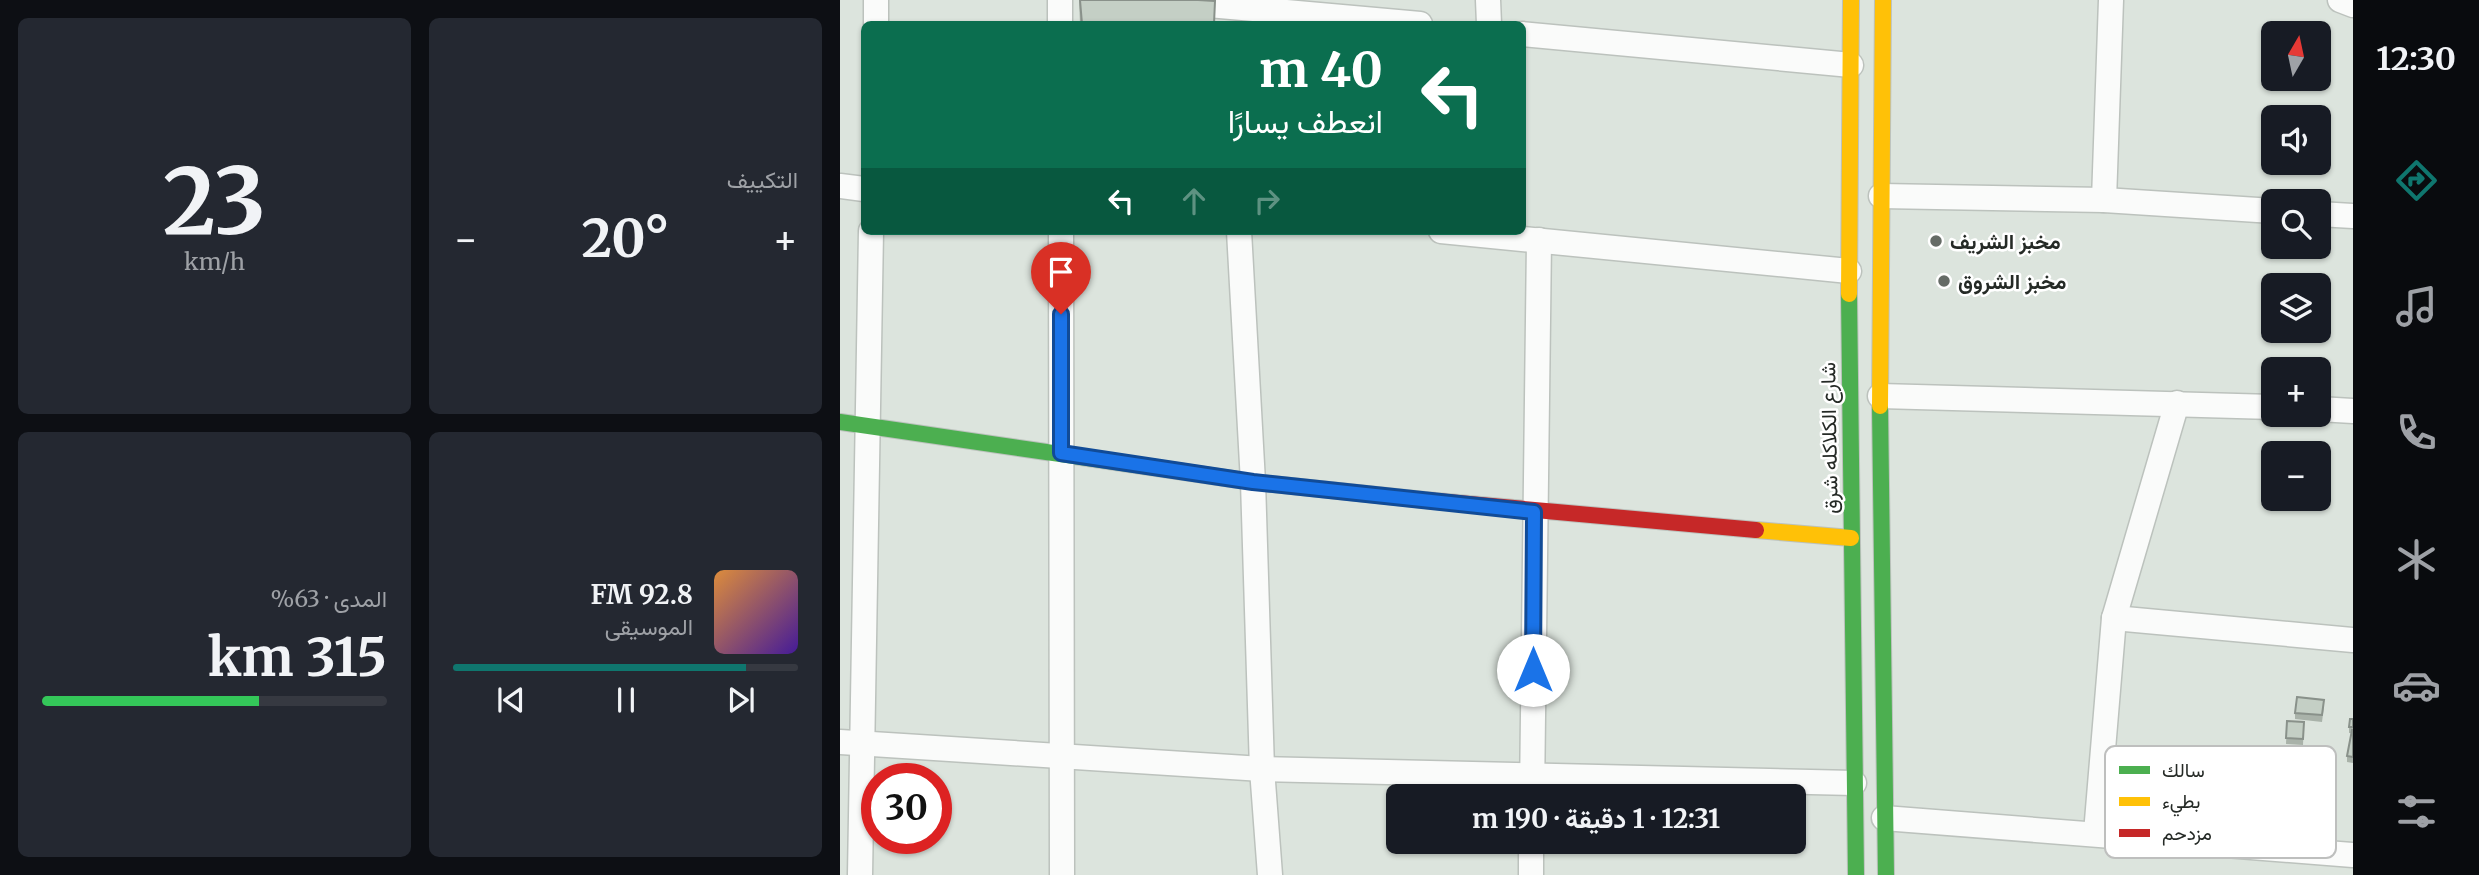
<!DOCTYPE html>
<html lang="ar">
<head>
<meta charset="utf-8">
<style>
	:root { --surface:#171b24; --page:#242831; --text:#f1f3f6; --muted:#9ea1a6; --line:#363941; --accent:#0f766e }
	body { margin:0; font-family:Merriweather,Vazirmatn,serif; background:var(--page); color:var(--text); direction:rtl; height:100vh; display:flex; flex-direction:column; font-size:26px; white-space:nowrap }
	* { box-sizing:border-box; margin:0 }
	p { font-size:23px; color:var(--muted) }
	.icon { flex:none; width:38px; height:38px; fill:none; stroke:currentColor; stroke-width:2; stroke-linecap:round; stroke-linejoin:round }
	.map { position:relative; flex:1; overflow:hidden; direction:ltr }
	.sheet { display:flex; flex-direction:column; gap:18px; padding:18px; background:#0d0f14; width:840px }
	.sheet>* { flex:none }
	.top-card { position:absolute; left:21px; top:21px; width:665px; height:214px; border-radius:10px; box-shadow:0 2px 5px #0004; direction:rtl; background:#0b6e4f; color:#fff; overflow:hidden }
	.needle { width:46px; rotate:9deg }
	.tools { position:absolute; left:1421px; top:21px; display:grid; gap:14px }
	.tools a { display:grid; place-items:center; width:70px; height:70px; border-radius:10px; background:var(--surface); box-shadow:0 2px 5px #0004; font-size:35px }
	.speed { position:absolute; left:21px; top:763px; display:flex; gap:14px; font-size:35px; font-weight:700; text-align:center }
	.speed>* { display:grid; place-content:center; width:91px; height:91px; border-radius:50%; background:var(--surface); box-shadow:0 2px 5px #0004; line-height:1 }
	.speed .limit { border:10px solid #d22; background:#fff; color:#111 }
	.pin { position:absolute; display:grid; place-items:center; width:60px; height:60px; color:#fff; margin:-72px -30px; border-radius:50% 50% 50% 0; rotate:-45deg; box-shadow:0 0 7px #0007 }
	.pin .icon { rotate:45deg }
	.me { position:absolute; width:77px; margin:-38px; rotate:0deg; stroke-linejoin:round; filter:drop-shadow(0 0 5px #0008) }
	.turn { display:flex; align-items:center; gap:24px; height:147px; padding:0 28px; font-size:32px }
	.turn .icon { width:91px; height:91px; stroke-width:2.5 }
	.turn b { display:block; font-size:49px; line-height:60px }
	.lanes { display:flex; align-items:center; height:66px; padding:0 28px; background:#0003; justify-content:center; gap:35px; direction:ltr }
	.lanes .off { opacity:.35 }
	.big { font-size:52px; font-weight:700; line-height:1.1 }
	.sheet .card { flex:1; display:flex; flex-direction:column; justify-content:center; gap:10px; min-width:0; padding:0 24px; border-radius:10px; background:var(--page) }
	.sheet .dial { align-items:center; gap:0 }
	.dial b { font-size:91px; line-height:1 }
	.song { display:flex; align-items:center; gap:21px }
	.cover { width:84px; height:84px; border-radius:10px; background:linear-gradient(135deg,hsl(30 70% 55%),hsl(260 70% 35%)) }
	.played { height:7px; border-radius:4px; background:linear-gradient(90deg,var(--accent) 85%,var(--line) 85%) }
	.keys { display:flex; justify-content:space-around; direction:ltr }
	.heat { display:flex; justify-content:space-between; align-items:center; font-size:38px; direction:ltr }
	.charge { height:10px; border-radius:5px; background:linear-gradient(90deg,#34c759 63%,var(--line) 0) }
	.sheet .tiles { flex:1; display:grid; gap:18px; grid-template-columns:repeat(2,1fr) }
	.trip { position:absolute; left:546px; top:784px; width:420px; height:70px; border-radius:10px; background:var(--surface); box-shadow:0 2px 5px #0004; font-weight:700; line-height:70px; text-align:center; direction:rtl }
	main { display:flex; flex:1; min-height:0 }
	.tabs { display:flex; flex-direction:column; width:126px; justify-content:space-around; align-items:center; background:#090b0e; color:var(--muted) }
	.tabs .icon { width:49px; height:49px }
	.tabs .on { color:var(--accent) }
	.tabs b { font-size:32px; color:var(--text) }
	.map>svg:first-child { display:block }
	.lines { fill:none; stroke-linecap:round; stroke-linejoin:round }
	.street-casing { stroke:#bcc2bd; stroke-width:27 }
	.fast-casing { stroke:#bcc2bd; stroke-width:18 }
	.slow-casing { stroke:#bcc2bd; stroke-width:18 }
	.jam-casing { stroke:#bcc2bd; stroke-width:18 }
	.street { stroke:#fafbfa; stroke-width:24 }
	.fast { stroke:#4caf50; stroke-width:16 }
	.slow { stroke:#ffc107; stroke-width:16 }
	.jam { stroke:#c62828; stroke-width:16 }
	.wall { fill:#a9b2a9 }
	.shaded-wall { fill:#89918a }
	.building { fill:#c4cfc5; stroke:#89918a; stroke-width:2 }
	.route-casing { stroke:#114b97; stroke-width:18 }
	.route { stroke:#1a73e8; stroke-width:12 }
	.poi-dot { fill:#656b66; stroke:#fff; stroke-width:2.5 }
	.labels { text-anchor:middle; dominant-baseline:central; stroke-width:5; stroke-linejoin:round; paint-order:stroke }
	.poi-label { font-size:21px; font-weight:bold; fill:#252a26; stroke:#fff; text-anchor:start }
	.street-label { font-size:21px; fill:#252a26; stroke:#fff }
	.key { fill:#fff; stroke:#bebfbe; stroke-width:2 }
	.key-label { font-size:19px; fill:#252a26 }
</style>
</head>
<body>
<main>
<nav class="tabs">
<b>12:30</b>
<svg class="icon on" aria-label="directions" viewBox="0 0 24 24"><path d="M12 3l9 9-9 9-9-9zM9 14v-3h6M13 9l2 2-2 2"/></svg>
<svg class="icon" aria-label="music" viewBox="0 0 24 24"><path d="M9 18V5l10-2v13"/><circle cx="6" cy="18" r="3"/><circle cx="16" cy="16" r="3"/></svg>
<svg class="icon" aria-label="phone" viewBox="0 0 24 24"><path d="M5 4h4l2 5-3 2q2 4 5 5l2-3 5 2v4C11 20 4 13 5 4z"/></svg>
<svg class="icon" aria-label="climate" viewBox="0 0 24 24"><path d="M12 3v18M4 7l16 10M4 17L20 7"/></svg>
<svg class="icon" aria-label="car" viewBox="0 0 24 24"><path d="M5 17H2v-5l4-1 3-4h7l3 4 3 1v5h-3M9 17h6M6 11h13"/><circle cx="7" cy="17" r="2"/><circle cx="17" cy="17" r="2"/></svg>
<svg class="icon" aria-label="filters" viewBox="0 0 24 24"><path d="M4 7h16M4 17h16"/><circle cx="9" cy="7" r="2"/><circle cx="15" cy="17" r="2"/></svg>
</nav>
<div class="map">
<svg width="1513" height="875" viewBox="0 0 1513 875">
	<rect width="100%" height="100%" fill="#dce4dd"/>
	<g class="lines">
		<g class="street-casing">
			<g id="street">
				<path d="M 220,0 L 220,24"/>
				<path d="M 313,0 L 580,24"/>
				<path d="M 648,0 L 649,24"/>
				<path d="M 1500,0 L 1513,5"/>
				<path d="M 36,24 L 36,0"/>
				<path d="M 682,34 L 1011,65"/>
				<path d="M 0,186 L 24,189"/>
				<path d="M 1041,196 L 1264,200 L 1433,211"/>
				<path d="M 1264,200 L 1271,0"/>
				<path d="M 1479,214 L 1513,216"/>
				<path d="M 221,231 L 222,875"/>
				<path d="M 399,231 L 413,482 L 422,769 L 430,875"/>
				<path d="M 601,231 L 1009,271"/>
				<path d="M 1040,396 L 1433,407"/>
				<path d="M 1479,409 L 1513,411"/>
				<path d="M 1274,618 L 1513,640"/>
				<path d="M 0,742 L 422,769 L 1014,783"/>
				<path d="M 692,796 L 699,240"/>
				<path d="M 1044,818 L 1513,855"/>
				<path d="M 1256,833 L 1274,618 L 1337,403"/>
				<path d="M 20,875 L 31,231"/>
				<path d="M 691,875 L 691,842"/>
			</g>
		</g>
		<g class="fast-casing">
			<g id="fast">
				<path d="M 1009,294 L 1016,875"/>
				<path d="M 1040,406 L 1046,875"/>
				<path d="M 0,422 L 413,482 L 585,500"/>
			</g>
		</g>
		<g class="slow-casing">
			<g id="slow">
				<path d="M 1009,294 L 1011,0"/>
				<path d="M 1040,406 L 1043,0"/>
				<path d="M 916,530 L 1011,538"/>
			</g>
		</g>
		<g class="jam-casing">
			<path id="jam" d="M 585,500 L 916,530"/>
		</g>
		<use href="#street" class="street"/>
		<use href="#fast" class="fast"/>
		<use href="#slow" class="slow"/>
		<use href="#jam" class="jam"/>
	</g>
	<g class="wall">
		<path d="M 239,0 L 358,0 L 375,1 L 375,24 L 240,24 Z"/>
		<path d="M 1484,706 L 1482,722 L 1455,719 L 1455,713 Z"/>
		<path d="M 1513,719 L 1513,763 L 1507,762 L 1507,756 L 1511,733 L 1509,733 L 1509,727 Z"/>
		<path d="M 1447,721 L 1464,722 L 1463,745 L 1446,744 Z"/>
		<path d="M 1455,761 L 1478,761 L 1476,779 L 1471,778 L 1470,788 L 1466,790 L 1453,789 Z"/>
	</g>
	<path class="shaded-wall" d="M 1471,772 L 1470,788 L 1466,790 L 1466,784 Z"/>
	<g class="building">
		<path d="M 240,0 L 358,0 L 375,1 L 374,24 L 242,24 Z"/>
		<path d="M 1457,697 L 1484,700 L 1482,715 L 1455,713 Z"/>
		<path d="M 1510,719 L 1513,719 L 1513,727 L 1509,727 Z"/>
		<path d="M 1447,721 L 1464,722 L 1463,739 L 1446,738 Z"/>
		<path d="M 1512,730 L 1513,730 L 1513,757 L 1507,756 Z"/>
	</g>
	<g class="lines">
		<g class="route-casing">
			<path id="route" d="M 221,314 L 221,453 L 413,482 L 694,512 L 693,670"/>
		</g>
		<use href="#route" class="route"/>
	</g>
	<g class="poi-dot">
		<circle cx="1096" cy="241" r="7"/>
		<circle cx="1104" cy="281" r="7"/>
	</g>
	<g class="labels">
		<g class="poi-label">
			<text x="1110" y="241">مخبز الشريف</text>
			<text x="1118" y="281">مخبز الشروق</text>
		</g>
		<g class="street-label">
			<text transform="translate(989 438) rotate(-91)">شارع الكلاكله شرق</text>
		</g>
	</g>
	<rect x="1265" y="746" width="231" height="112" rx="10" class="key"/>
	<rect x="1279" y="766" width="31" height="8" fill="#4caf50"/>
	<rect x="1279" y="797" width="31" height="9" fill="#ffc107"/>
	<rect x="1279" y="829" width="31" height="8" fill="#c62828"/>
	<g class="key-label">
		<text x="1322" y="777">سالك</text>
		<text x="1322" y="808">بطيء</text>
		<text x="1322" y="840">مزدحم</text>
	</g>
</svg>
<div class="tools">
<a><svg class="needle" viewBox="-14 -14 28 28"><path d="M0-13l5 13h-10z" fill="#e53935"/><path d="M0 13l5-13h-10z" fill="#9ea1a6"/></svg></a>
<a><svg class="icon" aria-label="sound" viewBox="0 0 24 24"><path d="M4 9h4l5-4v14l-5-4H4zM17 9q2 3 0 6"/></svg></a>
<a><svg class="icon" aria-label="search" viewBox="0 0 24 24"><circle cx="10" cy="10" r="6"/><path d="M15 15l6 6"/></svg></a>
<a><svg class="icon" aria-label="layers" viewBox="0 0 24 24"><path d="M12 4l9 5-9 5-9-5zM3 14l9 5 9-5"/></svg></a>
<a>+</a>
<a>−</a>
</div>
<div class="speed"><div class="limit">30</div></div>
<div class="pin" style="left:221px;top:314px;background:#d93025"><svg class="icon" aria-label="arrive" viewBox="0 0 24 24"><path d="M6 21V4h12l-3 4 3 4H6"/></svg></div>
<svg class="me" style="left:693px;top:670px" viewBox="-20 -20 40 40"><circle r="19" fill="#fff"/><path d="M0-13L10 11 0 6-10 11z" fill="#1a73e8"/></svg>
<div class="trip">12:31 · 1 دقيقة · 190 m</div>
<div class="top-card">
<div class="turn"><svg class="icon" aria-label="left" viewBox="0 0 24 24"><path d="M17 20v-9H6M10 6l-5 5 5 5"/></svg><div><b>40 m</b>انعطف يسارًا</div></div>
<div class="lanes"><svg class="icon" aria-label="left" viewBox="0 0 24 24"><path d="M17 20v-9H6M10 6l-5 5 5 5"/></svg><svg class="icon off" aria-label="ahead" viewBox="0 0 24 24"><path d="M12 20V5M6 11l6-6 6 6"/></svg><svg class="icon off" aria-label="right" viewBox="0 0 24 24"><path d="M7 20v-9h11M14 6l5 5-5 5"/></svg></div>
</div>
</div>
<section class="sheet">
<div class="tiles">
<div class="card"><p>التكييف</p>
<div class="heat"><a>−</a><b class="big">20°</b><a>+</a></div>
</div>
<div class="card dial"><b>23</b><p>km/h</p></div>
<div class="card">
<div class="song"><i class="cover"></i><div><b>92.8 FM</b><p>الموسيقى</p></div></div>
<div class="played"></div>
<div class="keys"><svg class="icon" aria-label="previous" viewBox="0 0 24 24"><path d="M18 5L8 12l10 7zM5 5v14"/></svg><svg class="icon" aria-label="pause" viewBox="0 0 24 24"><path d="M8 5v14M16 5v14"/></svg><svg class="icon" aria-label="next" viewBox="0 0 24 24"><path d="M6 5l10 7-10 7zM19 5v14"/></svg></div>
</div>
<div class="card"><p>المدى · 63%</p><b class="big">315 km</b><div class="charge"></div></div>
</div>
</section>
</main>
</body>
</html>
